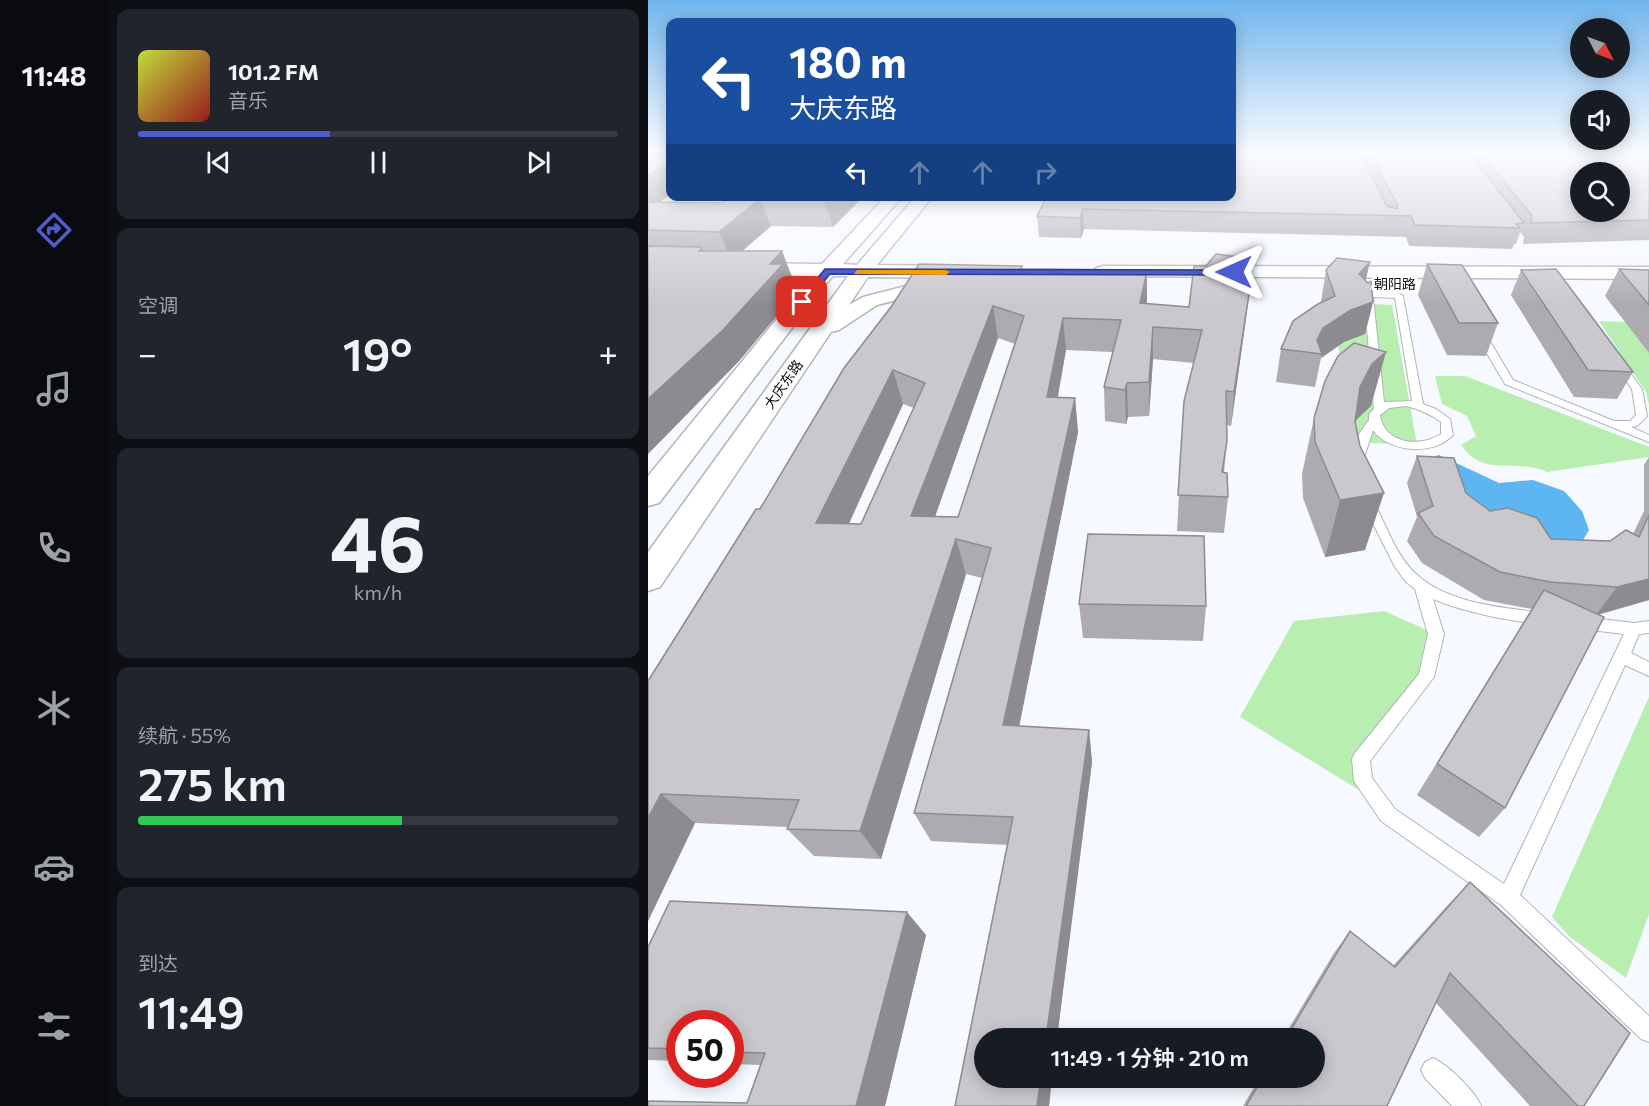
<!DOCTYPE html>
<html lang="zh">
<head>
<meta charset="utf-8">
<style>
	:root { --surface:#171b24; --page:#20242c; --text:#f1f3f6; --muted:#9ea1a6; --line:#363941; --accent:#4e5cd1 }
	body { margin:0; font-family:Commissioner,"Noto Sans SC",sans-serif; background:var(--page); color:var(--text); height:100vh; display:flex; flex-direction:column; font-size:22px; white-space:nowrap }
	* { box-sizing:border-box; margin:0 }
	p { font-size:20px; color:var(--muted) }
	.icon { flex:none; width:33px; height:33px; fill:none; stroke:currentColor; stroke-width:2; stroke-linecap:round; stroke-linejoin:round }
	.map { position:relative; flex:1; overflow:hidden }
	.sheet { display:flex; flex-direction:column; gap:9px; padding:9px; background:#0d0f14; width:540px }
	.sheet>* { flex:none }
	.guide { position:absolute; left:18px; top:18px; width:570px; height:183px; border-radius:12px; box-shadow:0 3px 15px #0003; background:#1a4fa0; color:#fff; overflow:hidden }
	.needle { width:39px; rotate:132deg }
	.controls { position:absolute; left:922px; top:18px; display:grid; gap:12px }
	.controls a { display:grid; place-items:center; width:60px; height:60px; border-radius:50%; background:var(--surface); box-shadow:0 3px 15px #0003; font-size:30px }
	.speed { position:absolute; left:18px; top:1010px; display:flex; gap:12px; font-size:30px; font-weight:700; text-align:center }
	.speed>* { display:grid; place-content:center; width:78px; height:78px; border-radius:50%; background:var(--surface); box-shadow:0 3px 15px #0003; line-height:1 }
	.speed .limit { border:9px solid #d22; background:#fff; color:#111 }
	.pin { position:absolute; display:grid; place-items:center; width:51px; height:51px; color:#fff; margin:-26px; border-radius:12px; box-shadow:0 3px 9px #0006 }
	.me { position:absolute; width:66px; margin:-33px; rotate:270deg; stroke-linejoin:round; filter:drop-shadow(0 0 4px #0008) }
	.turn { display:flex; align-items:center; gap:21px; height:126px; padding:0 24px; font-size:27px }
	.turn .icon { width:78px; height:78px; stroke-width:2.5 }
	.turn b { display:block; font-size:42px; line-height:51px }
	.lanes { display:flex; align-items:center; height:57px; padding:0 24px; background:#0003; justify-content:center; gap:30px; direction:ltr }
	.lanes .off { opacity:.35 }
	.big { font-size:45px; font-weight:600; line-height:1.1 }
	.sheet .tile { flex:1; display:flex; flex-direction:column; justify-content:center; gap:9px; min-width:0; padding:0 21px; border-radius:12px; background:var(--page) }
	.sheet .dial { align-items:center; gap:0 }
	.dial b { font-size:78px; line-height:1 }
	.song { display:flex; align-items:center; gap:18px }
	.cover { width:72px; height:72px; border-radius:9px; background:linear-gradient(135deg,hsl(70 70% 55%),hsl(0 70% 35%)) }
	.played { height:6px; border-radius:3px; background:linear-gradient(90deg,var(--accent) 40%,var(--line) 40%) }
	.keys { display:flex; justify-content:space-around; direction:ltr }
	.heat { display:flex; justify-content:space-between; align-items:center; font-size:33px; direction:ltr }
	.charge { height:9px; border-radius:4px; background:linear-gradient(90deg,#34c759 55%,var(--line) 0) }
	.trip { position:absolute; left:326px; top:1028px; width:351px; height:60px; border-radius:30px; background:var(--surface); box-shadow:0 3px 15px #0003; font-weight:600; line-height:60px; text-align:center }
	main { display:flex; flex:1; min-height:0 }
	.dock { display:flex; flex-direction:column; width:108px; justify-content:space-around; align-items:center; background:#090b0e; color:var(--muted) }
	.dock .icon { width:42px; height:42px }
	.dock .on { color:var(--accent) }
	.dock b { font-size:27px; color:var(--text) }
	.map>svg:first-child { display:block }
	.green { fill:#b8efb1 }
	.water { fill:#5db5f2 }
	.lines { fill:none; stroke-linecap:round; stroke-linejoin:round }
	.service-casing { stroke:#b1b4b9; stroke-width:2 }
	.secondary-casing { stroke:#b1b4b9; stroke-width:3 }
	.service { fill:#fff; fill-rule:evenodd }
	.secondary { fill:#fff; fill-rule:evenodd }
	.wall { fill:#aeabb0; fill-rule:evenodd }
	.shaded-wall { fill:#8d8b90 }
	.building { fill:#cac7cd; stroke:#8d8b90; stroke-width:1.5; fill-rule:evenodd }
	.route { fill:#4e5cd1; stroke:#333c88; stroke-width:1.5 }
	.slow { fill:#f59e0b }
	.labels { text-anchor:middle; dominant-baseline:central; stroke-width:6; stroke-linejoin:round; paint-order:stroke }
	.far-street-label { font-size:14px; fill:#121214; stroke:#fff }
</style>
</head>
<body>
<main>
<nav class="dock">
<b>11:48</b>
<svg class="icon on" aria-label="directions" viewBox="0 0 24 24"><path d="M12 3l9 9-9 9-9-9zM9 14v-3h6M13 9l2 2-2 2"/></svg>
<svg class="icon" aria-label="music" viewBox="0 0 24 24"><path d="M9 18V5l10-2v13"/><circle cx="6" cy="18" r="3"/><circle cx="16" cy="16" r="3"/></svg>
<svg class="icon" aria-label="phone" viewBox="0 0 24 24"><path d="M5 4h4l2 5-3 2q2 4 5 5l2-3 5 2v4C11 20 4 13 5 4z"/></svg>
<svg class="icon" aria-label="climate" viewBox="0 0 24 24"><path d="M12 3v18M4 7l16 10M4 17L20 7"/></svg>
<svg class="icon" aria-label="car" viewBox="0 0 24 24"><path d="M5 17H2v-5l4-1 3-4h7l3 4 3 1v5h-3M9 17h6M6 11h13"/><circle cx="7" cy="17" r="2"/><circle cx="17" cy="17" r="2"/></svg>
<svg class="icon" aria-label="filters" viewBox="0 0 24 24"><path d="M4 7h16M4 17h16"/><circle cx="9" cy="7" r="2"/><circle cx="15" cy="17" r="2"/></svg>
</nav>
<section class="sheet">
<div class="tile">
<div class="song"><i class="cover"></i><div><b>101.2 FM</b><p>音乐</p></div></div>
<div class="played"></div>
<div class="keys"><svg class="icon" aria-label="previous" viewBox="0 0 24 24"><path d="M18 5L8 12l10 7zM5 5v14"/></svg><svg class="icon" aria-label="pause" viewBox="0 0 24 24"><path d="M8 5v14M16 5v14"/></svg><svg class="icon" aria-label="next" viewBox="0 0 24 24"><path d="M6 5l10 7-10 7zM19 5v14"/></svg></div>
</div>
<div class="tile"><p>空调</p>
<div class="heat"><a>−</a><b class="big">19°</b><a>+</a></div>
</div>
<div class="tile dial"><b>46</b><p>km/h</p></div>
<div class="tile"><p>续航 · 55%</p><b class="big">275 km</b><div class="charge"></div></div>
<div class="tile"><p>到达</p><b class="big">11:49</b></div>
</section>
<div class="map">
<svg width="1001" height="1106" viewBox="0 0 1001 1106">
	<rect width="100%" height="100%" fill="#f6f9ff"/>
	<g class="green">
		<path d="M 687,302 L 744,305 L 769,445 L 698,442 Z"/>
		<path d="M 951,321 L 1001,323 L 1001,405 L 998,392 Z"/>
		<path d="M 787,376 L 817,376 L 1001,447 L 1001,457 L 899,472 C 866,457 837,479 813,445 L 828,436 L 819,416 L 794,404 Z"/>
		<path d="M 736,611 L 788,634 L 778,677 L 713,759 L 716,793 L 592,717 L 646,621 Z"/>
		<path d="M 1001,697 L 1001,914 L 978,978 L 922,937 L 904,917 Z"/>
	</g>
	<path class="water" d="M 791,455 L 851,483 L 885,480 L 916,491 L 934,511 L 941,530 L 932,545 C 870,546 818,497 772,461 Z"/>
	<g class="lines">
		<g class="service-casing">
			<g id="service">
				<path d="M 720,291 L 751,293 L 755,296 L 775,404 L 788,409 L 802,419 L 805,435 C 786,456 741,453 725,430 L 714,464 L 708,468 L 702,464 L 711,434 L 721,420 L 721,414 L 726,409 L 716,294 ZM 725,297 L 747,298 L 764,401 L 736,402 ZM 758,406 C 771,409 782,414 793,422 L 793,434 C 772,448 736,444 732,415 L 741,408 Z"/>
				<path d="M 832,330 L 837,333 L 865,380 L 966,421 L 982,421 L 988,415 L 984,389 L 966,364 L 974,362 L 994,389 L 999,416 L 989,426 L 983,427 L 1001,435 L 1001,442 L 857,384 L 827,333 Z"/>
				<path d="M 720,498 L 726,502 C 738,525 748,556 768,574 C 800,604 856,608 898,613 L 903,615 L 905,619 L 903,623 L 898,625 C 859,620 821,614 785,599 L 796,634 L 786,677 L 722,761 L 724,778 L 747,809 L 856,884 L 976,634 L 935,629 L 930,627 L 928,623 L 930,619 L 935,617 L 986,623 L 1001,621 L 1001,633 L 991,634 L 983,653 L 1001,662 L 1001,676 L 977,665 L 872,895 L 1001,1016 L 1001,1042 L 993,1039 L 853,905 L 733,821 L 706,781 L 704,759 L 707,753 L 771,674 L 780,634 L 767,589 L 758,582 L 747,567 L 714,502 Z"/>
				<path d="M 785,1058 C 800,1065 827,1091 833,1106 L 804,1106 L 777,1078 L 773,1070 L 777,1062 Z"/>
			</g>
		</g>
		<g class="secondary-casing">
			<g id="secondary">
				<path d="M 238,196 L 255,196 L 195,264 L 209,265 L 268,196 L 285,196 L 229,265 L 310,266 L 317,268 L 320,272 L 317,276 L 310,278 L 220,277 L 201,305 L 215,297 L 285,279 L 292,281 L 295,285 L 292,289 L 229,305 L 191,330 L 183,332 L 12,587 L 0,591 L 0,552 L 200,276 L 185,276 L 176,286 L 11,503 L 0,506 L 0,476 L 164,276 L 98,275 L 88,269 L 98,263 L 174,264 Z"/>
				<path d="M 455,266 L 1001,267 L 1001,279 L 448,276 L 445,272 L 448,268 Z"/>
			</g>
		</g>
		<use href="#service" class="service"/>
		<use href="#secondary" class="secondary"/>
	</g>
	<g class="wall">
		<path d="M 0,152 L 22,152 L 22,195 L 12,202 L 74,203 L 83,196 L 216,196 L 185,227 L 123,226 L 94,251 L 134,251 L 145,280 L 143,283 L 147,294 L 91,361 L 0,454 Z"/>
		<path d="M 584,152 L 1001,152 L 1001,240 L 875,244 L 876,237 L 872,232 L 868,244 L 866,244 L 864,249 L 761,246 L 758,237 L 436,229 L 433,238 L 391,237 L 389,216 Z"/>
		<path d="M 568,254 L 599,258 L 597,284 L 601,294 L 597,325 L 583,426 L 578,425 L 579,441 L 576,472 L 579,473 L 580,497 L 576,533 L 529,531 L 536,401 L 546,363 L 505,359 L 501,416 L 480,417 L 478,424 L 457,421 L 456,387 L 465,352 L 418,350 L 410,397 L 427,398 L 430,432 L 371,726 L 441,730 L 444,762 L 409,1038 L 336,1038 L 336,1077 L 404,1077 L 401,1106 L 307,1106 L 360,845 L 283,841 L 266,813 L 334,578 L 318,574 L 233,859 L 166,856 L 139,829 L 140,827 L 47,823 L 0,921 L 0,681 L 108,509 L 112,509 L 196,368 L 243,307 L 271,264 L 374,266 L 375,269 L 499,270 L 498,304 L 541,307 L 546,266 L 558,266 ZM 350,338 L 367,344 L 310,517 L 287,516 ZM 255,404 L 266,408 L 213,524 L 201,524 Z"/>
		<path d="M 779,264 L 850,323 L 838,356 L 799,355 L 770,295 Z"/>
		<path d="M 971,269 L 1001,270 L 1001,353 L 957,296 Z"/>
		<path d="M 678,270 L 717,280 L 725,302 L 717,334 L 696,342 L 673,358 L 667,387 L 628,382 L 633,349 L 673,302 Z"/>
		<path d="M 873,270 L 985,372 L 969,399 L 926,397 L 863,295 Z"/>
		<path d="M 723,406 L 709,419 L 707,424 L 717,550 L 677,557 L 655,498 L 654,474 L 666,418 Z"/>
		<path d="M 769,456 L 842,511 L 903,539 L 962,541 L 985,534 L 996,511 L 996,465 L 1001,457 L 1001,600 L 950,615 L 857,808 L 831,837 L 769,795 L 884,609 L 836,600 L 774,563 L 759,541 L 769,517 L 759,483 Z"/>
		<path d="M 431,604 L 558,606 L 555,641 L 435,638 Z"/>
		<path d="M 822,882 L 936,1106 L 882,1106 L 788,1003 L 739,1106 L 595,1106 L 612,1077 L 666,1077 L 666,1038 L 635,1038 L 686,953 L 702,931 L 745,966 L 798,907 Z"/>
		<path d="M 278,935 L 237,1106 L 0,1106 L 99,1103 L 112,1065 L 82,1064 L 82,1023 L 32,1023 L 32,1061 L 0,1060 L 0,947 Z"/>
	</g>
	<g class="shaded-wall">
		<path d="M 22,162 L 22,195 L 0,209 L 0,176 Z"/>
		<path d="M 180,196 L 216,196 L 185,227 L 176,200 Z"/>
		<path d="M 112,199 L 123,226 L 84,260 L 71,232 Z"/>
		<path d="M 435,209 L 436,229 L 433,238 L 432,218 Z"/>
		<path d="M 134,251 L 145,280 L 143,283 L 147,294 L 91,361 L 0,454 L 0,399 Z"/>
		<path d="M 599,258 L 596,288 L 593,275 Z"/>
		<path d="M 722,262 L 715,292 L 711,274 Z"/>
		<path d="M 499,270 L 499,301 L 492,335 L 492,303 Z"/>
		<path d="M 601,294 L 597,325 L 583,426 L 586,392 Z"/>
		<path d="M 725,302 L 717,334 L 696,342 L 673,358 L 674,354 L 669,340 L 675,328 L 703,310 Z"/>
		<path d="M 345,306 L 350,338 L 275,551 L 263,516 Z"/>
		<path d="M 415,318 L 418,350 L 403,431 L 399,397 Z"/>
		<path d="M 505,327 L 505,359 L 501,416 L 501,382 Z"/>
		<path d="M 738,352 L 723,406 L 709,419 L 698,442 L 712,387 L 724,364 Z"/>
		<path d="M 245,370 L 255,404 L 185,558 L 168,523 Z"/>
		<path d="M 479,383 L 480,417 L 478,424 L 477,390 Z"/>
		<path d="M 427,398 L 430,432 L 365,757 L 355,725 Z"/>
		<path d="M 736,493 L 717,550 L 677,557 L 692,500 Z"/>
		<path d="M 308,539 L 318,574 L 233,859 L 212,831 Z"/>
		<path d="M 1001,579 L 1001,600 L 948,615 L 969,587 Z"/>
		<path d="M 441,730 L 444,762 L 409,1038 L 398,1038 Z"/>
		<path d="M 13,794 L 47,823 L 0,921 L 0,818 Z"/>
		<path d="M 259,912 L 278,935 L 237,1106 L 208,1106 Z"/>
		<path d="M 393,1077 L 404,1077 L 401,1106 L 389,1106 Z"/>
	</g>
	<g class="building">
		<path d="M 0,152 L 22,152 L 22,162 L 0,176 Z"/>
		<path d="M 584,152 L 711,152 L 739,206 L 749,209 L 750,206 L 722,152 L 820,152 L 876,223 L 868,224 L 872,228 L 767,225 L 763,216 L 435,209 L 432,218 L 389,216 L 399,196 L 584,196 Z"/>
		<path d="M 832,152 L 1001,152 L 1001,220 L 883,223 L 884,216 ZM 933,172 L 972,172 L 972,212 L 933,212 Z"/>
		<path d="M 83,196 L 180,196 L 176,200 L 112,199 L 71,232 L 0,230 L 0,202 L 74,203 Z"/>
		<path d="M 0,246 L 52,247 L 54,248 L 51,251 L 134,251 L 122,264 L 135,264 L 75,330 L 0,399 Z"/>
		<path d="M 568,254 L 599,258 L 593,275 L 601,294 L 586,392 L 578,391 L 579,441 L 574,472 L 579,473 L 580,497 L 530,495 L 536,401 L 554,330 L 505,327 L 501,382 L 479,383 L 477,390 L 456,387 L 473,320 L 415,318 L 399,397 L 427,398 L 355,725 L 441,730 L 398,1038 L 336,1038 L 336,1077 L 393,1077 L 389,1106 L 307,1106 L 365,817 L 266,813 L 343,548 L 308,539 L 212,831 L 139,829 L 151,800 L 13,794 L 0,818 L 0,681 L 108,509 L 112,509 L 196,368 L 243,307 L 271,264 L 374,266 L 372,269 L 499,270 L 492,303 L 541,307 L 546,266 L 558,266 ZM 345,306 L 376,316 L 310,517 L 263,516 ZM 245,370 L 277,383 L 213,524 L 168,523 Z"/>
		<path d="M 689,258 L 722,262 L 711,274 L 720,283 L 723,281 L 725,302 L 703,310 L 675,328 L 669,340 L 674,354 L 633,349 L 645,321 L 670,304 L 687,296 L 678,270 Z"/>
		<path d="M 779,264 L 814,265 L 850,323 L 811,323 Z"/>
		<path d="M 908,269 L 985,372 L 940,370 L 873,270 Z"/>
		<path d="M 971,269 L 1001,270 L 1001,305 Z"/>
		<path d="M 706,343 L 738,352 L 724,364 L 712,387 L 707,422 L 712,446 L 736,493 L 692,500 L 667,442 L 666,418 L 677,381 L 690,356 Z"/>
		<path d="M 769,456 L 806,458 L 818,493 L 842,511 L 860,508 L 889,518 L 903,539 L 962,541 L 978,530 L 991,537 L 1001,515 L 1001,579 L 969,587 L 902,582 L 852,572 L 786,536 L 770,513 L 785,506 Z"/>
		<path d="M 440,534 L 556,536 L 558,606 L 431,604 Z"/>
		<path d="M 896,590 L 956,617 L 857,808 L 789,764 Z"/>
		<path d="M 822,882 L 982,1033 L 936,1106 L 930,1106 L 802,973 L 739,1106 L 598,1106 L 615,1077 L 666,1077 L 666,1038 L 638,1038 L 702,931 L 747,967 Z"/>
		<path d="M 22,901 L 259,912 L 208,1106 L 0,1106 L 0,1101 L 99,1103 L 117,1053 L 82,1052 L 82,1023 L 32,1023 L 32,1049 L 0,1048 L 0,947 Z"/>
	</g>
	<linearGradient id="sky" x2="0" y2="1"><stop stop-color="#70b4ec"/><stop offset="0.5" stop-color="#fbfcff"/><stop offset="1" stop-color="#fbfcff" stop-opacity="0"/></linearGradient>
	<rect width="1001" height="306" fill="url(#sky)"/>
	<path class="route" d="M 177,269 L 586,270 L 590,272 L 586,275 L 182,274 L 157,304 L 151,304 L 151,300 Z"/>
	<path class="slow" d="M 209,270 L 298,270 L 302,272 L 298,275 L 206,274 Z"/>
	<g class="labels">
		<g class="far-street-label">
			<text x="747" y="283">朝阳路</text>
			<text transform="translate(135 384) rotate(-55)">大庆东路</text>
		</g>
	</g>
</svg>
<div class="controls">
<a><svg class="needle" viewBox="-14 -14 28 28"><path d="M0-13l5 13h-10z" fill="#e53935"/><path d="M0 13l5-13h-10z" fill="#9ea1a6"/></svg></a>
<a><svg class="icon" aria-label="sound" viewBox="0 0 24 24"><path d="M4 9h4l5-4v14l-5-4H4zM17 9q2 3 0 6"/></svg></a>
<a><svg class="icon" aria-label="search" viewBox="0 0 24 24"><circle cx="10" cy="10" r="6"/><path d="M15 15l6 6"/></svg></a>
</div>
<div class="speed"><div class="limit">50</div></div>
<div class="pin" style="left:154px;top:302px;background:#d93025"><svg class="icon" aria-label="arrive" viewBox="0 0 24 24"><path d="M6 21V4h12l-3 4 3 4H6"/></svg></div>
<svg class="me" style="left:586px;top:272px" viewBox="-20 -20 40 40"><path d="M0-17L14 15 0 8-14 15z" fill="#4e5cd1" stroke="#fff" stroke-width="4"/></svg>
<div class="trip">11:49 · 1 分钟 · 210 m</div>
<div class="guide">
<div class="turn"><svg class="icon" aria-label="left" viewBox="0 0 24 24"><path d="M17 20v-9H6M10 6l-5 5 5 5"/></svg><div><b>180 m</b>大庆东路</div></div>
<div class="lanes"><svg class="icon" aria-label="left" viewBox="0 0 24 24"><path d="M17 20v-9H6M10 6l-5 5 5 5"/></svg><svg class="icon off" aria-label="ahead" viewBox="0 0 24 24"><path d="M12 20V5M6 11l6-6 6 6"/></svg><svg class="icon off" aria-label="ahead" viewBox="0 0 24 24"><path d="M12 20V5M6 11l6-6 6 6"/></svg><svg class="icon off" aria-label="right" viewBox="0 0 24 24"><path d="M7 20v-9h11M14 6l5 5-5 5"/></svg></div>
</div>
</div>
</main>
</body>
</html>
